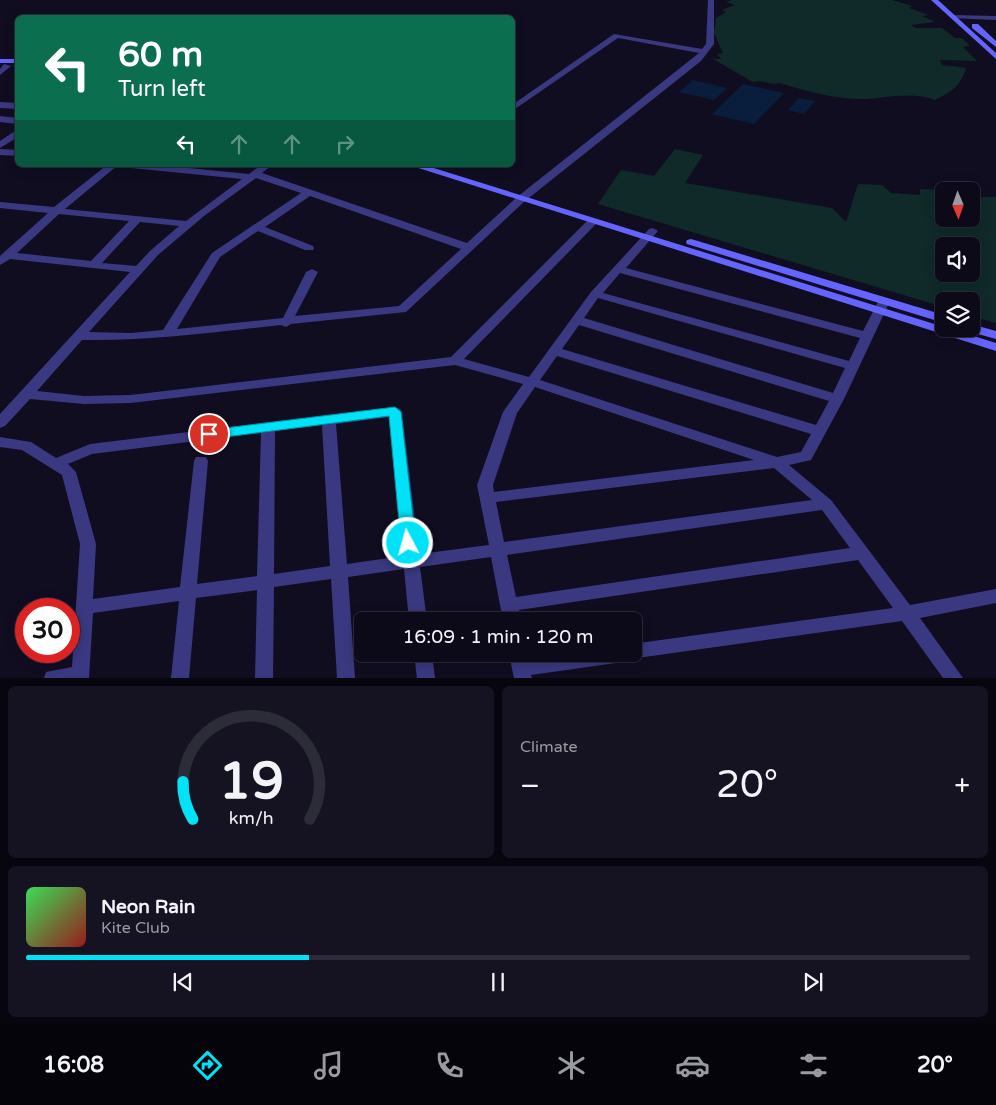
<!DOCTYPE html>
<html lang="en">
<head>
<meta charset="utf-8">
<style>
	:root { --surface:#0c0a19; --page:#151322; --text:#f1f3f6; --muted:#9a9aa2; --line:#2c2b38; --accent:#00e2f7 }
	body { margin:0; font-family:"Varela Round",sans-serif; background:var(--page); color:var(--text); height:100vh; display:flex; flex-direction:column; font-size:19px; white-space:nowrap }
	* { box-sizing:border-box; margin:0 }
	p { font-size:16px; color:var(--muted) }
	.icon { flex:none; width:28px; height:28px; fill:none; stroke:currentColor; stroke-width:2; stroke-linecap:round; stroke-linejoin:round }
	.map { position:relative; height:678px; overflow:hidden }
	.panel { display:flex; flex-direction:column; gap:8px; padding:8px; background:#07060e; flex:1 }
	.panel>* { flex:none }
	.banner { position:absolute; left:15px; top:15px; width:500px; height:152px; border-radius:8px; box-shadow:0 2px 12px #0003,0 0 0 1px var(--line); background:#0b6e4f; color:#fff; overflow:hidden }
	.needle { width:32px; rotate:178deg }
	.tools { position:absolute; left:935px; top:182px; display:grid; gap:10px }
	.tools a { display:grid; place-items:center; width:45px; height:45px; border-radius:8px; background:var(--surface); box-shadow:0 2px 12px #0003,0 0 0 1px var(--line); font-size:25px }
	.speed { position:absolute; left:15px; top:598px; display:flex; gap:10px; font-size:25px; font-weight:700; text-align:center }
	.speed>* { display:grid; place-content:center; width:65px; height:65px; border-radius:50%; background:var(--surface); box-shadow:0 2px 12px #0003,0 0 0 1px var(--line); line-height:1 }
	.speed .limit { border:8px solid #d22; background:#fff; color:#111 }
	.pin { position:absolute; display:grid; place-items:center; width:42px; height:42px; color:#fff; margin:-21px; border:2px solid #fff; border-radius:50%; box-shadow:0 1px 5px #0007 }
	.me { position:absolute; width:55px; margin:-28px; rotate:354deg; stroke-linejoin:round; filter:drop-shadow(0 0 4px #0008) }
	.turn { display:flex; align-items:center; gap:18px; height:105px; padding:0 20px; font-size:22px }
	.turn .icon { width:65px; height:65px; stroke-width:2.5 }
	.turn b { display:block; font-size:35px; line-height:42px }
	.lanes { display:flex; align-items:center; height:48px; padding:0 20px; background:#0003; justify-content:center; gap:25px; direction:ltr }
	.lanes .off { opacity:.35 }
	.big { font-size:38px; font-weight:600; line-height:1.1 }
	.panel .tile { flex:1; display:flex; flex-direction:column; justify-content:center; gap:8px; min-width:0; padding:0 18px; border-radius:8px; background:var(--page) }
	.panel .dial { align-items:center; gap:0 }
	.dial svg { height:130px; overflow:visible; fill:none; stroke:var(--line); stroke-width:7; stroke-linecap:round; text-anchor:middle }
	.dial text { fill:var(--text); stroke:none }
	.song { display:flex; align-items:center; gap:15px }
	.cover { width:60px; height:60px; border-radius:8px; background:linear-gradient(135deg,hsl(130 70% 55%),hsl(0 70% 35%)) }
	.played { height:5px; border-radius:2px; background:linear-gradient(90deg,var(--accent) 30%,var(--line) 30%) }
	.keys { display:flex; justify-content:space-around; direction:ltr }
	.heat { display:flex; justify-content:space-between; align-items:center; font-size:28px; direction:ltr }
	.panel .tiles { flex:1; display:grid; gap:8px; grid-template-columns:1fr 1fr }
	.tile:last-child { grid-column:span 2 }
	.trip { position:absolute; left:354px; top:612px; width:288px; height:50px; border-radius:8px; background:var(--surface); box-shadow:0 2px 12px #0003,0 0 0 1px var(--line); font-weight:600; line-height:50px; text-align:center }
	.menu { display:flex; height:80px; justify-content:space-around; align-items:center; background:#05040a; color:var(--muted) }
	.menu .icon { width:35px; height:35px }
	.menu .selected { color:var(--accent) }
	.menu b { font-size:22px; color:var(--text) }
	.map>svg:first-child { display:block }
	.green { fill:#102a29; fill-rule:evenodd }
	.water { fill:#091d3d }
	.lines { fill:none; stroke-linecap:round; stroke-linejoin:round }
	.street { fill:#3a3880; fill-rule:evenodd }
	.secondary { fill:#6564ff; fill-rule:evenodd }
	.route { fill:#00e2f7; stroke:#0093a1 }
</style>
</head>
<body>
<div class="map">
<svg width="996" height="678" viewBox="0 0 996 678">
	<rect width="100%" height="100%" fill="#100d21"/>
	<g class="green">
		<path d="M 732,0 L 892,0 L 912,6 L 909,8 L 928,15 L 922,16 L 935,22 L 911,25 L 915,28 L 942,28 L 955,38 L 962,38 L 970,46 L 963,47 L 977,61 L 940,60 L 942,65 L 966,68 C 961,86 951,92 935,100 C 913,92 892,97 868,99 C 838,100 809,92 780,83 C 771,86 764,79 753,82 L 713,59 L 721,59 L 717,54 L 723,53 L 714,33 L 716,18 L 726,12 L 722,10 L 735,5 L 726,2 Z"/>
		<path d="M 675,149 L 703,155 L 685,183 L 832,208 L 846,222 L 858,184 L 882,185 L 891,193 L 920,195 L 920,189 L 961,191 L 944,191 L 944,219 L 971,219 L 971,197 L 996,197 L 996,323 L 971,316 L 971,301 L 944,301 L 944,307 L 598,204 L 621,170 L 654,176 ZM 971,246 L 971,274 L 944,274 L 944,246 Z"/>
	</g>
	<g class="water">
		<path d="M 693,80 L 727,88 L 714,100 L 679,92 Z"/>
		<path d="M 743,84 L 784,93 L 754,124 L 712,114 Z"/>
		<path d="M 799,98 L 815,101 L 804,114 L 788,110 Z"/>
	</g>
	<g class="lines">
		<g class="street">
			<path d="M 708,0 L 714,0 L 714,44 L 701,61 L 525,201 L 406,312 L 291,324 L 286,327 L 281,325 C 214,332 150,341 82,340 L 37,391 L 84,396 L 131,395 L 451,357 L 589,219 L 597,219 L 597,223 L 464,359 L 529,377 L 591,292 L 649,229 L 653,228 L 658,231 L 626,268 L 863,331 L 880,298 L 888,298 L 890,301 L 844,399 L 811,460 L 789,465 L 831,500 L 910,605 L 996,589 L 996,603 L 920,618 L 963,678 L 943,678 L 902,621 L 630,659 L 623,662 L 531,675 L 532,678 L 514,678 L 509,654 L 527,654 L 528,659 L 567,654 L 632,654 L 632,644 L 893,608 L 858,560 L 519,610 L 521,621 L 503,621 L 491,557 L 420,567 L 427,621 L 409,621 L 404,569 L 348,577 L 355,678 L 337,678 L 331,579 L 274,587 L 273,678 L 255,678 L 257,590 L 196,598 L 189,678 L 171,678 L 179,601 L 93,613 L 89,678 L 44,678 L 46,672 L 72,667 L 80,544 L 62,475 L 22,450 L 0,447 L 0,437 L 31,442 L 56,458 L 90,444 L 395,407 L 400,409 L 402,412 L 419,554 L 489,545 L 477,485 L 503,412 L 523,384 L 455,365 L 131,403 L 84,404 L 30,399 L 5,426 L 0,428 L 0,414 L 130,272 L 10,259 L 0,265 L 0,256 L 48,213 L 0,208 L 0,202 L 54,207 L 107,165 L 118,165 L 65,209 L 186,221 L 242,179 L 131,168 L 126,165 L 159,165 L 249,174 L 261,165 L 272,165 L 262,173 L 467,243 L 517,197 L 699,53 L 618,38 L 512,111 L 512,105 L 614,34 L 702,49 L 706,44 ZM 256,178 L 301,193 L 212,253 L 163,330 L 131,333 L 89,332 L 158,255 L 204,216 ZM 310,196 L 461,249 L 399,306 L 295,316 L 318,272 L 312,269 L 306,272 L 283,318 L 177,329 L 220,257 L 258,231 L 305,250 L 313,250 L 314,248 L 313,246 L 265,227 ZM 59,214 L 129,221 L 91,261 L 17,253 ZM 140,222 L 179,226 L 150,251 L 136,266 L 102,263 ZM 620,273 L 860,338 L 849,361 L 603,293 ZM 598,298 L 845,368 L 833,393 L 584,318 ZM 579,325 L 829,401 L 816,425 L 562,349 ZM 557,356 L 811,434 L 801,452 L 777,457 L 540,380 ZM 535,387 L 754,460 L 494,492 L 493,485 L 517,413 ZM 389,417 L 403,556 L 347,564 L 336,424 ZM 322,425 L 330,566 L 274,574 L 275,431 ZM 261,433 L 257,576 L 197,584 L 208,461 L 206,457 L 196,457 L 194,461 L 180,587 L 93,599 L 96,544 L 76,472 L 68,464 L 92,454 ZM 774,468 L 812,500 L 504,542 L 496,502 ZM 822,510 L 850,548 L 516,597 L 507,555 Z"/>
			<path d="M 953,15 L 996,16 L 996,20 L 951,18 L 950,17 Z"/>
			<path d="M 4,64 L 11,66 L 0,75 L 0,69 Z"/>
			<path d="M 0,102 L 18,103 L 18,109 L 0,108 Z"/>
			<path d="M 0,116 L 18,118 L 18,124 L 0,122 Z"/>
			<path d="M 18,129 L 18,137 L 0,148 L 0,141 Z"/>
			<path d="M 0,149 L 18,150 L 18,156 L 0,155 Z"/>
			<path d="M 414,654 L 432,654 L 435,678 L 417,678 Z"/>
		</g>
		<g class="secondary">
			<path d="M 931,0 L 938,0 L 996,53 L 996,59 Z"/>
			<path d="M 972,24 L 978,24 L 996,41 L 996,47 L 972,28 Z"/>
			<rect x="0" y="59" width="18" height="4"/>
			<path d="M 409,165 L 424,165 L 944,327 L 944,329 L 951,329 L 996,343 L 996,351 Z"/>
			<path d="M 691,239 L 944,315 L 944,323 L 687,244 L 686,242 L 687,240 Z"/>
			<path d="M 971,324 L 996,331 L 996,339 L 967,331 L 965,329 L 971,329 Z"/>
		</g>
	</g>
	<path class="route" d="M 395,407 L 401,412 L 416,543 L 414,547 L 403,547 L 401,543 L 389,416 L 209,439 L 202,434 L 209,430 Z"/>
</svg>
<div class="tools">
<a><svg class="needle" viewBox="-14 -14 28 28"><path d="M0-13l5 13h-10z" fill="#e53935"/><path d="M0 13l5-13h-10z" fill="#9a9aa2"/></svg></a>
<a><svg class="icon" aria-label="sound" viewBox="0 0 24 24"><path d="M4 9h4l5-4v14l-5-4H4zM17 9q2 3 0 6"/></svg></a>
<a><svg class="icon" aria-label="layers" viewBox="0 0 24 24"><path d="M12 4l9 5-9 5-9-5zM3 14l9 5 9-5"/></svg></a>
</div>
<div class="speed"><div class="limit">30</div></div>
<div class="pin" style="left:209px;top:434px;background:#d93025"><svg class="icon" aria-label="arrive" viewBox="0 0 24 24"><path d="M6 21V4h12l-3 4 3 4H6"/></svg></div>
<svg class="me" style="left:408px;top:543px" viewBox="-20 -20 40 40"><circle r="17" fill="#00e2f7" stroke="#fff" stroke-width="3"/><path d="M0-11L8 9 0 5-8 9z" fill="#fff"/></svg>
<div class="trip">16:09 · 1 min · 120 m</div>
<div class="banner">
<div class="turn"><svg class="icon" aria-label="left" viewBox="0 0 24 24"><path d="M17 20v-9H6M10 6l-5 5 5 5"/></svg><div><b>60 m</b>Turn left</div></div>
<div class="lanes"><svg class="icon" aria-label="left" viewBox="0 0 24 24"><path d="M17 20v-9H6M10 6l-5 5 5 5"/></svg><svg class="icon off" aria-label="ahead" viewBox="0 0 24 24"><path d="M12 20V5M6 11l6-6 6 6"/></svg><svg class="icon off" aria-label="ahead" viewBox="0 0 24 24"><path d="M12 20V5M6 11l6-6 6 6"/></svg><svg class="icon off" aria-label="right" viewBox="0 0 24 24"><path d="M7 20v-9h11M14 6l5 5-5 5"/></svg></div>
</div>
</div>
<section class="panel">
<div class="tiles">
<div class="tile dial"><svg viewBox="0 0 100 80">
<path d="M14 69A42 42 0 1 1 86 69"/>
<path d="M14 69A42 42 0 0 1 8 46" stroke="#00e2f7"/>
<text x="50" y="56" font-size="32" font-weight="700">19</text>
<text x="50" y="72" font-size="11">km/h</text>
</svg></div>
<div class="tile"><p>Climate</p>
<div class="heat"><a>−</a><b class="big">20°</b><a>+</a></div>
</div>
<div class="tile">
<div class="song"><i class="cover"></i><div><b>Neon Rain</b><p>Kite Club</p></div></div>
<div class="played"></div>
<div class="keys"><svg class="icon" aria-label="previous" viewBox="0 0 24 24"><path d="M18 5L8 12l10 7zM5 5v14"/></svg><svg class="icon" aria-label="pause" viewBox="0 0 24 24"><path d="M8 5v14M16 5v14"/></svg><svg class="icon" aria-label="next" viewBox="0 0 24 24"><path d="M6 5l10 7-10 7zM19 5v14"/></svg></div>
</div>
</div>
</section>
<nav class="menu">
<b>16:08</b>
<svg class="icon selected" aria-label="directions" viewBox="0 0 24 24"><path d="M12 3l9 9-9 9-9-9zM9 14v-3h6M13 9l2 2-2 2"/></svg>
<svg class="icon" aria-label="music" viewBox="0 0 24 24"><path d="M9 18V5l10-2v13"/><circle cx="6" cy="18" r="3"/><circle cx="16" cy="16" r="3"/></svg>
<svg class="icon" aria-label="phone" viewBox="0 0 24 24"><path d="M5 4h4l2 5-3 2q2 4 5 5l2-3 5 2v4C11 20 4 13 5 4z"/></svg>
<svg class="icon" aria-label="climate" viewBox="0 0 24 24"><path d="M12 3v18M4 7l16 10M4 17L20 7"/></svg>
<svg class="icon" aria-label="car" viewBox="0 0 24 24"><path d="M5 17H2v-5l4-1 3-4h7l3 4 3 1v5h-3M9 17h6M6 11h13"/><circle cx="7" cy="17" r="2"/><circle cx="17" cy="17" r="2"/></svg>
<svg class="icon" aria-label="filters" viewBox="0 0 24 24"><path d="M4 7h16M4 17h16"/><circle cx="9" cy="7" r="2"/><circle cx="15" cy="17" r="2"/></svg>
<b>20°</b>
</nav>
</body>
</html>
